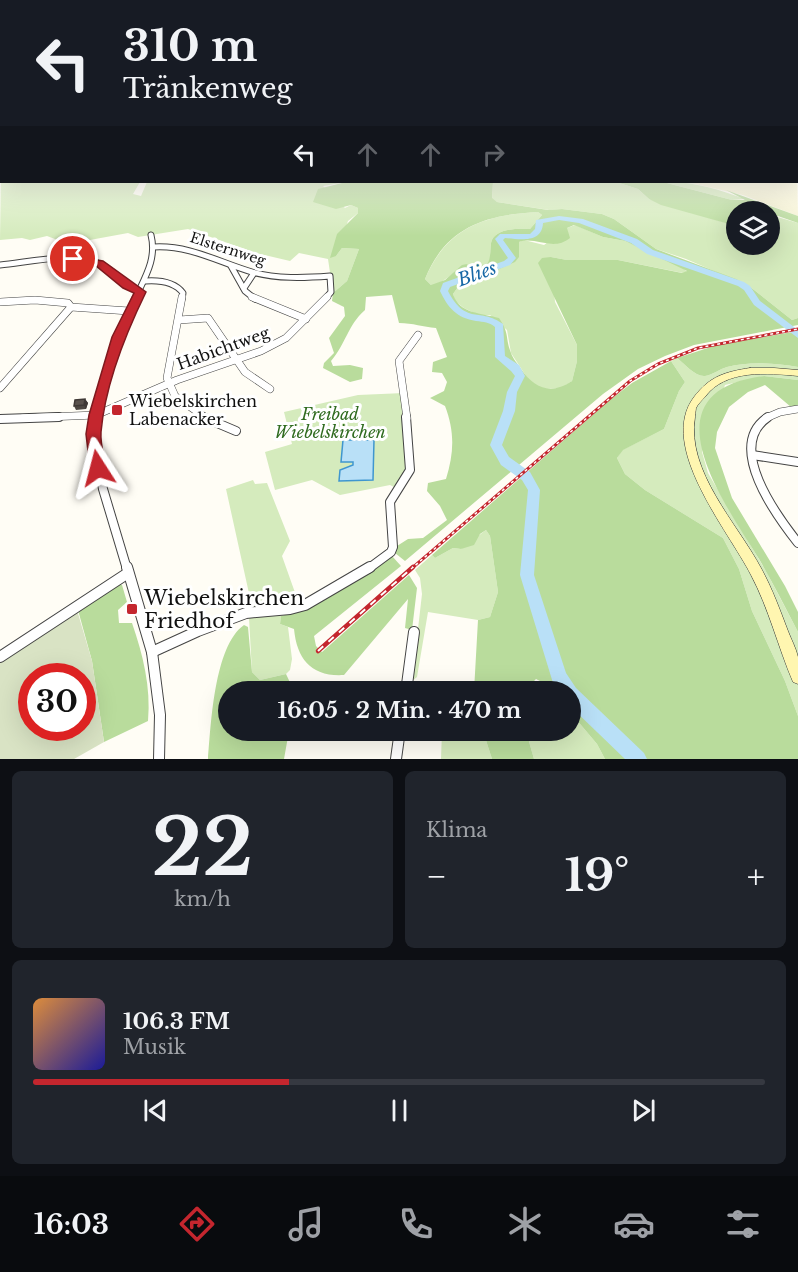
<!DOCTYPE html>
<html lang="de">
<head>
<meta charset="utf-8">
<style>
	:root { --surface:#171b24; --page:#20242c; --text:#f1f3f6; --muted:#9ea1a6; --line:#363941; --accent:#c4262e }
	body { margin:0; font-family:"Libre Baskerville",serif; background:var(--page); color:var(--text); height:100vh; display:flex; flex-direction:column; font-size:22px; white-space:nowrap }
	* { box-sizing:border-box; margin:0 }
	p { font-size:20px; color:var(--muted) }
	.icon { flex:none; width:33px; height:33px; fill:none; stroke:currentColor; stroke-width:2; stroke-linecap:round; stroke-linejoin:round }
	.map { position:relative; height:759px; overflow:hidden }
	.drawer { display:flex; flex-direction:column; gap:12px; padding:12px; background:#0d0f14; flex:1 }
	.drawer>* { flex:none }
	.guide { position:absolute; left:0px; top:0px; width:798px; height:183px; box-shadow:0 6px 24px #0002; background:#171b24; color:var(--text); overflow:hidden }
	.fabs { position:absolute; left:726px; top:201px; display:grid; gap:12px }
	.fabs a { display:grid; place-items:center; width:54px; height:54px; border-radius:50%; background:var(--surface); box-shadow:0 6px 24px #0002; font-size:30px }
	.speed { position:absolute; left:18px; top:663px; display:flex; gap:12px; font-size:30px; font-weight:700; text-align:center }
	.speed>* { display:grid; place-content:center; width:78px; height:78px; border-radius:50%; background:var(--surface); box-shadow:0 6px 24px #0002; line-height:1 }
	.speed .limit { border:9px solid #d22; background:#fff; color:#111 }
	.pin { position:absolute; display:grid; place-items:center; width:51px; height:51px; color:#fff; margin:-26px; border:3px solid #fff; border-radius:50%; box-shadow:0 2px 6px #0007 }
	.me { position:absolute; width:66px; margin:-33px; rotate:351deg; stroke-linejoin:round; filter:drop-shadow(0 0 4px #0008) }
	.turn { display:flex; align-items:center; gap:21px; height:126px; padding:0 24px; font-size:27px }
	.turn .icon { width:78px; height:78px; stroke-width:2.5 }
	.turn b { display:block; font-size:42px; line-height:51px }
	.lanes { display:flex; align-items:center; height:57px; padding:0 24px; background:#0003; justify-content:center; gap:30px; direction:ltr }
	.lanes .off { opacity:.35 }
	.big { font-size:45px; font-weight:800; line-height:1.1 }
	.drawer .card { flex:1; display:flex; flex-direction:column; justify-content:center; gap:9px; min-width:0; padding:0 21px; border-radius:9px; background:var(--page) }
	.drawer .dial { align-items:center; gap:0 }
	.dial b { font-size:78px; line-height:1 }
	.song { display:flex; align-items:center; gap:18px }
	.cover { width:72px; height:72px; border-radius:9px; background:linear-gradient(135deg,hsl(30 70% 55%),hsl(240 70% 35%)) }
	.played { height:6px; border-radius:3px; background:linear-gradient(90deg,var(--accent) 35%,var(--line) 35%) }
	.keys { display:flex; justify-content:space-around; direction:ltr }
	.heat { display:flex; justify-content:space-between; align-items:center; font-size:33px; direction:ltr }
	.drawer .tiles { flex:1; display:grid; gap:12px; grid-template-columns:1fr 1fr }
	.card:last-child { grid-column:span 2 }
	.trip { position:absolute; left:218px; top:681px; width:363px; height:60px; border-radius:30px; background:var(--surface); box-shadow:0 6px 24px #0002; font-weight:800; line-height:60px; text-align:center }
	.tab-bar { display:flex; height:96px; justify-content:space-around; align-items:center; background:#090b0e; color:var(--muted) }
	.tab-bar .icon { width:42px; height:42px }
	.tab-bar .on { color:var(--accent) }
	.tab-bar b { font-size:27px; color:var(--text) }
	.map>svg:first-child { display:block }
	.farmland { fill:#f6f3d4 }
	.green { fill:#d5ebbd; fill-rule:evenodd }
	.forest { fill:#b9dc9c; fill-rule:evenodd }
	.cemetery { fill:#d9e3c4; fill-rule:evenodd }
	.water { fill:#b9e0f7; stroke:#3f96cf; stroke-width:1.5 }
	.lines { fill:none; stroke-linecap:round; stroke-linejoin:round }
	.river { fill:#b9e0f7; fill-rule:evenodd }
	.minor-far3-casing { stroke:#444; stroke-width:7 }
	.minor-far2-casing { stroke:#444; stroke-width:8 }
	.minor-far1-casing { stroke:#444; stroke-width:10 }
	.minor-casing { stroke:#444; stroke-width:12 }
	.secondary-casing { stroke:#333; stroke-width:1 }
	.minor-far3 { stroke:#fff; stroke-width:5 }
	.minor-far2 { stroke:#fff; stroke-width:7 }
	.minor-far1 { stroke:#fff; stroke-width:8 }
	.minor { stroke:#fff; stroke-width:10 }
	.secondary { fill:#fff6b0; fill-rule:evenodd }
	.rail-far1-casing { stroke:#c4262e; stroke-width:3 }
	.rail-casing { stroke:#c4262e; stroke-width:4.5 }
	.rail-far1 { stroke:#fff; stroke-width:1.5; stroke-dasharray:3; stroke-linecap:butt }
	.rail { stroke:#fff; stroke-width:2; stroke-dasharray:7; stroke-linecap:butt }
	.wall { fill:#4d4742 }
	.shaded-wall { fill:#3f3936 }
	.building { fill:#5a524d; stroke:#3f3936; stroke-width:1.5 }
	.route { fill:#c4262e; stroke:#7f191e; stroke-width:1.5 }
	.poi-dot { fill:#c4262e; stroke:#fff; stroke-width:2 }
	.labels { text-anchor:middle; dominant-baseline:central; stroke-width:6; stroke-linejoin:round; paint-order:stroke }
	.far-street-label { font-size:14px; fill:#111; stroke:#fff }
	.street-label { font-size:16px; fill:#111; stroke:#fff }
	.poi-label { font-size:16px; fill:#111; stroke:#fff; text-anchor:start }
	.park-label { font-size:16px; font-style:italic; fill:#2f6b1f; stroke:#fff }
	.water-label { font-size:18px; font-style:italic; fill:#1768a6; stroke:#fff }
	.near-poi-label { font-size:20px; fill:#111; stroke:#fff; text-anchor:start }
</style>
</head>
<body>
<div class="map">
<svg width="798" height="759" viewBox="0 0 798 759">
	<rect width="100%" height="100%" fill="#fffdf5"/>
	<path class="farmland" d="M 797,173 L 798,216 L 743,195 L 687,182 L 796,182 Z"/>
	<g class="green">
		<path d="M 1,168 L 2,182 L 140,182 L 133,194 L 141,196 L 147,182 L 346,182 L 323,186 L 345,208 L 351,205 L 358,208 L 358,213 L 348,221 L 336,256 L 342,248 L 359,249 L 347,281 L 333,293 L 328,259 L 299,253 L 290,261 L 256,253 L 188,229 L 138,237 L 128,233 L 68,244 L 47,236 L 30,240 L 22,238 L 0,240 Z"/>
		<path d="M 493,182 L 616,182 L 638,189 L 649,199 L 736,226 L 736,244 L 770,244 L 770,219 L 774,216 L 798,223 L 798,318 L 792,320 L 749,286 L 686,259 L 656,249 L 614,219 L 602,214 L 562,209 L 549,210 L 497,202 L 492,199 Z"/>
		<path d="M 663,182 C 693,181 718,189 745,199 L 732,200 Z"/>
		<path d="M 538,212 L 542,215 L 530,229 C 519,228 494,228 491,243 C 490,250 491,256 489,263 L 472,268 L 467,264 L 437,285 L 431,285 L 425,279 C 447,227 485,215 538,212 Z"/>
		<path d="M 575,225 L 603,237 L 625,241 L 683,268 L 687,272 L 683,273 L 618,260 L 567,260 L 551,257 L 555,302 L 577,345 L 577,361 L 572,381 L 562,388 L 543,389 L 530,382 L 511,353 L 507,330 L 490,315 L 478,315 L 464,308 L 455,301 L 453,294 L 458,287 L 472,281 L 519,242 L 524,240 L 544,245 L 567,228 Z"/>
		<path d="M 677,358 C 685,364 695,377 705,376 C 712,375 720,369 727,367 C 750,361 775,363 798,367 L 798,380 L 764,376 L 725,385 L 702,452 L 708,473 L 767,573 L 798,632 L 798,716 L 785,681 L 752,611 L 739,569 L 723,538 L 645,490 L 625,474 L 617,458 L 622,450 L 664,429 L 679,391 L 685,382 L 671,361 Z"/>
		<path d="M 404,393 L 408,470 L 394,487 L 390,485 L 340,495 L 312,480 L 275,490 L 265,452 L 292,444 L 284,412 L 358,395 ZM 354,462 L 373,480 L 340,481 L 340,470 L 353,465 Z"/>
		<path d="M 253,480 L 255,484 L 267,483 L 290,541 L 282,556 L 298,601 L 252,607 L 226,489 Z"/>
		<path d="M 486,530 L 490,536 L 498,592 L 490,617 L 478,620 L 428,612 L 417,677 L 412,681 L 422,594 L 420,578 L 415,570 L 432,555 L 435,558 L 453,548 L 461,549 Z"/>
		<path d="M 262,615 L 281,616 L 280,624 L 288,627 L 292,659 L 290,670 L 286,674 L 260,680 L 252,672 L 249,618 Z"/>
		<path d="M 570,712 L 597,744 L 605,759 L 534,759 L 526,731 L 570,730 Z"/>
		<path d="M 442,731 L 483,731 L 492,759 L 441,759 Z"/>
	</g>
	<g class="forest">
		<path d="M 346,182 L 493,182 L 492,198 L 497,202 L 548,210 L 562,209 L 602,214 L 614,219 L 656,249 L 736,279 L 749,286 L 792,320 L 798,318 L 798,325 L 694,345 L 665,356 L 638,369 L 603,394 L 405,561 L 395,553 L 397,546 L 408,539 L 423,538 L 447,520 L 440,506 L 427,491 L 428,483 L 446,479 C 454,453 455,432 445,406 L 430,398 L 444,391 L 447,382 L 442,373 L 432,372 L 433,362 L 447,357 L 436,328 C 423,327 413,323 399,323 L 392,295 L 366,297 L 365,310 C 347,326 346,344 331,361 L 333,366 L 350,365 L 363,368 L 362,379 L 350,382 L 323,368 L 324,363 L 334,353 L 329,338 L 345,316 L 344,307 L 332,301 L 333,293 L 347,281 L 359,249 L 342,248 L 336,256 L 330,258 L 337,234 L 358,213 L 358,208 L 351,205 L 336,209 L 313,202 L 318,189 ZM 538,212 L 542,215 L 530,229 C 519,228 494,228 491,243 C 490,250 491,256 488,263 L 472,268 L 467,264 L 462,265 L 445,280 L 431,285 L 425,279 C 446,227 485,215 538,212 ZM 574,225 L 603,237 L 625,241 L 687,271 L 682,273 L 618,260 L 567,260 L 551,257 L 542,258 L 538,263 L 577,345 L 577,361 L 572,381 C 551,395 535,389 521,369 C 518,364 513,359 511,353 C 505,338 510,334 499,318 C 482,313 459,314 453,294 L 458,287 L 515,262 L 519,257 L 519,242 C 536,236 553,252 570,238 L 567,228 Z"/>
		<path d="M 616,182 L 663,182 L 732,200 L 745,200 L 726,190 L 798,216 L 798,223 L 778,216 L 770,219 L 770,212 L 736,212 L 736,226 L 661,205 L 649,199 L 638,189 Z"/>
		<path d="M 798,331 L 798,367 C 775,363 750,361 727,367 C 720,369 712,375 705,376 C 695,377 685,364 677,358 L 717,345 Z"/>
		<path d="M 671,361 L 685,382 L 679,391 L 664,429 L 623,450 L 617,458 L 625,474 L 645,490 L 723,538 L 739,569 L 752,611 L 785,681 L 798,716 L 798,759 L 605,759 L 597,744 L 570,712 L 570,692 L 554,691 L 548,685 L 536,679 L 529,686 L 527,691 L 474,691 L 478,620 L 490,617 L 498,592 L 490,536 L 486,530 L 480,534 L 474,545 L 461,549 L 453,548 L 435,558 L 432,555 L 611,399 L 632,383 Z"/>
		<path d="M 764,376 L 798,380 L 798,407 L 791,407 L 765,385 L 748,392 L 729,407 L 717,432 L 715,448 L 732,498 L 785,586 L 798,612 L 798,632 C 785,607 773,583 759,559 C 724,502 642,391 764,376 Z"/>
		<path d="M 392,556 L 401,566 L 314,636 L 316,646 L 322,652 L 409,575 L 417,588 L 412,630 L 405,628 L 408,599 L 344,675 C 312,677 297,660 294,629 L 280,624 L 281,616 L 308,609 Z"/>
		<path d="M 118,584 L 122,585 L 127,602 L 118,610 L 119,623 L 132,623 C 143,655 151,687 148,721 L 104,742 L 92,661 L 78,610 Z"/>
		<path d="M 244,625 L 248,627 L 252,672 L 260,680 L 286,674 L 294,691 L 228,692 L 228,730 L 289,731 L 284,759 L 208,759 C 211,725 214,646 244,625 Z"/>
		<path d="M 483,731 L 526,731 L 534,759 L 492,759 Z"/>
	</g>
	<path class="cemetery" d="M 77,610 L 92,661 L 104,742 L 74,759 L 0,759 L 0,663 ZM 32,676 L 82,676 L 82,728 L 32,728 Z"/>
	<path class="water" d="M 343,440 L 374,440 L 373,480 L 339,481 L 340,470 L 353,465 L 353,462 L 341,462 Z"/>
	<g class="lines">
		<path class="river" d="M 559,216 L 583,219 L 637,239 L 653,250 L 744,282 L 750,286 L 760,301 L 798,330 L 798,338 L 754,305 L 744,290 L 738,286 L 647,254 L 631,243 L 579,223 L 559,220 L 543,223 C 542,244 519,239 505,238 L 503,240 L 516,258 L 510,265 L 450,287 L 448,291 C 466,326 480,307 503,324 L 505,356 L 519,365 L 525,376 L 517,392 L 515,411 L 502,445 L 509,457 L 530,472 L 540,490 L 534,575 L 566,673 L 576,688 L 644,753 L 647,759 L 625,759 L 570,706 L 570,692 L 559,692 L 553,683 L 520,575 L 528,490 L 522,480 L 501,465 L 490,445 L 503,411 L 507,392 L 515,376 L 511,371 L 495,357 L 495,327 C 489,322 484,322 476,321 C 457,318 448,308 440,291 L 443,283 L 504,261 L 508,258 L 495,239 L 500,234 L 530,234 L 535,229 L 536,220 Z"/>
		<g class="minor-far3-casing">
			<g id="minor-far3">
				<path d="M 154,247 C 190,245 218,262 252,272 C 277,279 304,278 330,276 L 331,292 L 325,299"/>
				<path d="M 0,265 C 31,262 72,251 102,265 C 116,272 125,286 140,292"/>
				<path d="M 231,266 L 245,291 L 255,299"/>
				<path d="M 145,281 C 159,280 174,281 183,293 L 182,299"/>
				<path d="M 244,288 L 254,273"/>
				<path d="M 135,299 C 145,277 157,259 151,235"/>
			</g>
		</g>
		<g class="minor-far2-casing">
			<g id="minor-far2">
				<path d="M 182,297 L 167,378 L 175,396 L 206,418"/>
				<path d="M 252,297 L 306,319"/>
				<path d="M 0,302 L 35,300 L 68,303 L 71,307 L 129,311"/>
				<path d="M 179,320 L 208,318 L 245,372 L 270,389"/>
				<path d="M 0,388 L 71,307"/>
				<path d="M 23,418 L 96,415 L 177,380 L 261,351 L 286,338 L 327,297"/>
				<path d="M 97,418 L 118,337 L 136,297"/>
				<path d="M 407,418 L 399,361 L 418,335"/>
				<path d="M 766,418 L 780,412 L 798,409"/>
			</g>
		</g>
		<g class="minor-far1-casing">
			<g id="minor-far1">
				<path d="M 98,417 L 93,434 L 103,489 L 127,569"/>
				<path d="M 203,417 L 236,431"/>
				<path d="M 768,417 C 725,446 776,515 798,543"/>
				<path d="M 0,419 L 59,417"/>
				<path d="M 752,455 L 798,462"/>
				<path d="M 368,569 L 391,552 L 393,547 L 390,502 L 410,470 L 406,417"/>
			</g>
		</g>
		<g class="minor-casing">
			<g id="minor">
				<path d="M 127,567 L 152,652 L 160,715 L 159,759"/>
				<path d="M 152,652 L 198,631 L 246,613 L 290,609 L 305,605 L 370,567"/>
				<path d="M 0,657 L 128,573"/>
				<path d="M 406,692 L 414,632"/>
				<path d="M 396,759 L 400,730"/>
			</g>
		</g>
		<g class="secondary-casing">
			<path id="secondary" d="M 750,368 L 774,368 L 798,370 L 798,376 C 768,373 725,369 705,397 C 702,400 698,404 696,408 C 696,408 695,416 695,417 C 686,471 737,523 761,568 C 772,588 780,610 788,631 C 791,639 796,648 798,657 C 798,665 798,675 798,684 L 793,682 C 778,647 769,609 751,575 C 728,530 657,446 694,397 C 710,376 725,372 750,368 Z"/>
		</g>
		<use href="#minor-far3" class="minor-far3"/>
		<use href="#minor-far2" class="minor-far2"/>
		<use href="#minor-far1" class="minor-far1"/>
		<use href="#minor" class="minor"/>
		<use href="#secondary" class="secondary"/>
		<g class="rail-far1-casing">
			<path id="rail-far1" d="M 411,569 L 630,381 L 658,364 L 698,348 L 798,329"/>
		</g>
		<g class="rail-casing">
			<path id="rail" d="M 318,651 L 413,567"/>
		</g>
		<use href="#rail-far1" class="rail-far1"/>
		<use href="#rail" class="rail"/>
	</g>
	<path class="wall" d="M 85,399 L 88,403 L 86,409 L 76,410 L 74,406 Z"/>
	<path class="shaded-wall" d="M 85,399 L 88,403 L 86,409 L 84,405 Z"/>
	<path class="building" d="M 85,399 L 84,405 L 74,406 L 75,400 Z"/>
	<linearGradient id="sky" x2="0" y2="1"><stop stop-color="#95c6ee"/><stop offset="0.55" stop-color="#fffefa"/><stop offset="1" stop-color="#fffefa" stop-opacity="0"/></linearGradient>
	<rect width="798" height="236" fill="url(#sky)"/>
	<path class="route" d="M 73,256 L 103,261 L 146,292 C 126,333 105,386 101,432 C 100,443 104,457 106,468 L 104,473 L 98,475 L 93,473 L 90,468 L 86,434 L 89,415 L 112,337 L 134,293 L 123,288 L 96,266 L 70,262 L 68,259 Z"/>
	<g class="poi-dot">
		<rect x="111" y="404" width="12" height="12" rx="3"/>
		<rect x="126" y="603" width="12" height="12" rx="3"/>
	</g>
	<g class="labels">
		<g class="far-street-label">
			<text transform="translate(228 249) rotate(18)">Elsternweg</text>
		</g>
		<g class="street-label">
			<text transform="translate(223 348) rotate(-20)">Habichtweg</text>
		</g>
		<g class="poi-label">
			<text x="129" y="401">Wiebelskirchen<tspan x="129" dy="18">Labenacker</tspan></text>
		</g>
		<g class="park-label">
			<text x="330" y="414">Freibad<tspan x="330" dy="18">Wiebelskirchen</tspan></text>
		</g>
		<g class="water-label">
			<text transform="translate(477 274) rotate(-20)">Blies</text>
		</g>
		<g class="near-poi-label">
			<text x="144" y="598">Wiebelskirchen<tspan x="144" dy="23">Friedhof</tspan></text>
		</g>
	</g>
</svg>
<div class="fabs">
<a><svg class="icon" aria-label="layers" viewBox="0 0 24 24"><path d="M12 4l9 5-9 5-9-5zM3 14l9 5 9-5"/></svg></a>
</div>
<div class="speed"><div class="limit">30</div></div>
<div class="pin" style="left:73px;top:259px;background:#d93025"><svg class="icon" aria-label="arrive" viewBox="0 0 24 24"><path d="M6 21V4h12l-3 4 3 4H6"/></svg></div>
<svg class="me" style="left:98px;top:468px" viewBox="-20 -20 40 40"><path d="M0-17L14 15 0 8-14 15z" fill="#c4262e" stroke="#fff" stroke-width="4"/></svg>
<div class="trip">16:05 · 2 Min. · 470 m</div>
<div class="guide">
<div class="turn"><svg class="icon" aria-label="left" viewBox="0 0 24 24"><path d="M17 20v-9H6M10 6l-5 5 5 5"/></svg><div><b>310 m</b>Tränkenweg</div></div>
<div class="lanes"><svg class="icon" aria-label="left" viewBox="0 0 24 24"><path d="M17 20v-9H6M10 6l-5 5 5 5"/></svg><svg class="icon off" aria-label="ahead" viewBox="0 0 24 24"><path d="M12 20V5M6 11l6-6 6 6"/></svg><svg class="icon off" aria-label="ahead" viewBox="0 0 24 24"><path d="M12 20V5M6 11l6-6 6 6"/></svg><svg class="icon off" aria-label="right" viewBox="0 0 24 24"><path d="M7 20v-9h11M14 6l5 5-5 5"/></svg></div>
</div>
</div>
<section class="drawer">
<div class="tiles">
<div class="card dial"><b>22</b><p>km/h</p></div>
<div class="card"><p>Klima</p>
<div class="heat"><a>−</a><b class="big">19°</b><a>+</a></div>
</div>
<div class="card">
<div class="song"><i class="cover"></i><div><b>106.3 FM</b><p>Musik</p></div></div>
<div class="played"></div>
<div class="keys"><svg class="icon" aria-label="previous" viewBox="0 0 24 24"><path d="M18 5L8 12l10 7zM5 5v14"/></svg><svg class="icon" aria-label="pause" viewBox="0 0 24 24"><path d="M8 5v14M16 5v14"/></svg><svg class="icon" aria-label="next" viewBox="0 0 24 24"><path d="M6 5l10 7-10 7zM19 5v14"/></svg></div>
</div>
</div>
</section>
<nav class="tab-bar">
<b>16:03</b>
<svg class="icon on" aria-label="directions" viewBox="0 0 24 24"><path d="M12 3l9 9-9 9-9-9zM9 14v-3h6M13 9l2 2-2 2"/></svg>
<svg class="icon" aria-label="music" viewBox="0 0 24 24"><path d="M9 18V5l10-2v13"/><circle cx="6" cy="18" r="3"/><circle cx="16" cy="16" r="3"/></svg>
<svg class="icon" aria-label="phone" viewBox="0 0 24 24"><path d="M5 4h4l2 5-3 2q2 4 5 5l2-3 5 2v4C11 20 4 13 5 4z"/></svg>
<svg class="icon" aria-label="climate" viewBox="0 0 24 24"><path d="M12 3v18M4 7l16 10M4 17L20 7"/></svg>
<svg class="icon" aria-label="car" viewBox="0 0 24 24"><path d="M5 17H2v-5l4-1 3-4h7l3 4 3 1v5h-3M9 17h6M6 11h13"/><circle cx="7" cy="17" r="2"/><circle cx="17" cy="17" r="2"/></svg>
<svg class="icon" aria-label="filters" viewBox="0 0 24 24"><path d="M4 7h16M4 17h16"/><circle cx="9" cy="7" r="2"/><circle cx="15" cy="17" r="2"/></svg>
</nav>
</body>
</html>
